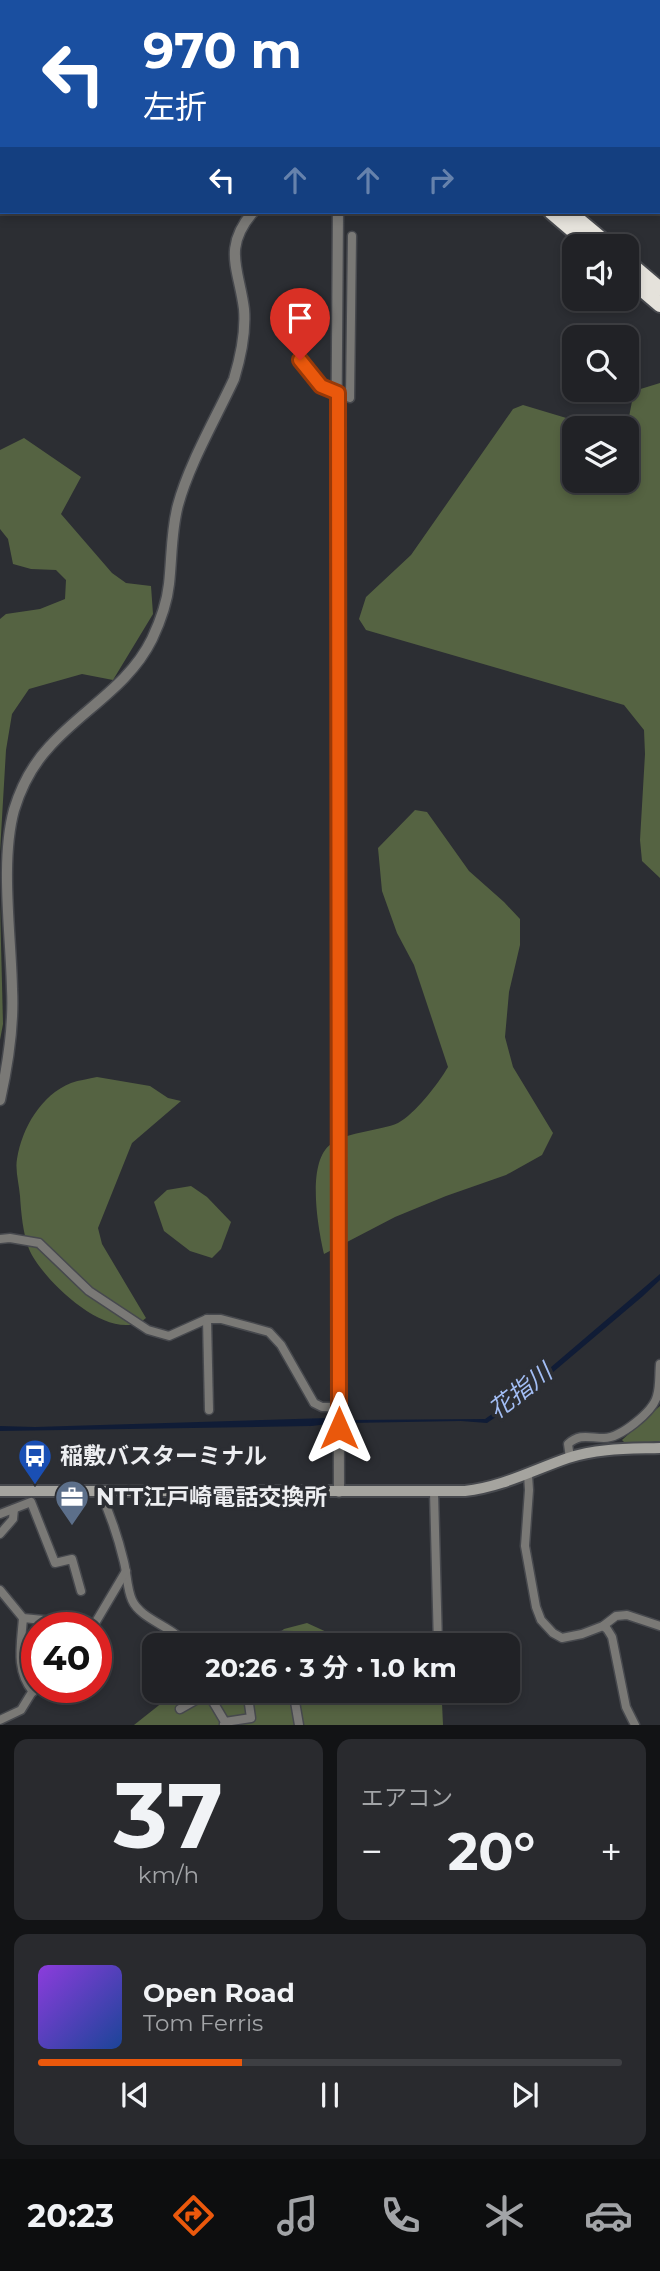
<!DOCTYPE html>
<html lang="ja">
<head>
<meta charset="utf-8">
<style>
	:root { --surface:#212226; --page:#292a2e; --text:#f1f3f6; --muted:#a2a4a7; --line:#3e3f43; --accent:#ea580c }
	body { margin:0; font-family:Montserrat,"Noto Sans JP",sans-serif; background:var(--page); color:var(--text); height:100vh; display:flex; flex-direction:column; font-size:26px; white-space:nowrap }
	* { box-sizing:border-box; margin:0 }
	p { font-size:23px; color:var(--muted) }
	.icon { flex:none; width:38px; height:38px; fill:none; stroke:currentColor; stroke-width:2; stroke-linecap:round; stroke-linejoin:round }
	.map { position:relative; height:1725px; overflow:hidden }
	.side { display:flex; flex-direction:column; gap:14px; padding:14px; background:#121315; flex:1 }
	.side>* { flex:none }
	.top-card { position:absolute; left:0px; top:0px; width:662px; height:214px; box-shadow:0 4px 10px #0003,0 0 0 2px var(--line); background:#1a4fa0; color:#fff; overflow:hidden }
	.tools { position:absolute; left:562px; top:234px; display:grid; gap:14px }
	.tools a { display:grid; place-items:center; width:77px; height:77px; border-radius:14px; background:var(--surface); box-shadow:0 4px 10px #0003,0 0 0 2px var(--line); font-size:35px }
	.speed { position:absolute; left:21px; top:1612px; display:flex; gap:14px; font-size:35px; font-weight:700; text-align:center }
	.speed>* { display:grid; place-content:center; width:91px; height:91px; border-radius:50%; background:var(--surface); box-shadow:0 4px 10px #0003,0 0 0 2px var(--line); line-height:1 }
	.speed .limit { border:10px solid #d22; background:#fff; color:#111 }
	.pin { position:absolute; display:grid; place-items:center; width:60px; height:60px; color:#fff; margin:-72px -30px; border-radius:50% 50% 50% 0; rotate:-45deg; box-shadow:0 0 7px #0007 }
	.pin .icon { rotate:45deg }
	.me { position:absolute; width:77px; margin:-38px; rotate:0deg; stroke-linejoin:round; filter:drop-shadow(0 0 5px #0008) }
	.turn { display:flex; align-items:center; gap:24px; height:147px; padding:0 28px; font-size:32px }
	.turn .icon { width:91px; height:91px; stroke-width:2.5 }
	.turn b { display:block; font-size:49px; line-height:60px }
	.lanes { display:flex; align-items:center; height:66px; padding:0 28px; background:#0003; justify-content:center; gap:35px; direction:ltr }
	.lanes .off { opacity:.35 }
	.big { font-size:52px; font-weight:700; line-height:1.1 }
	.side .card { flex:1; display:flex; flex-direction:column; justify-content:center; gap:10px; min-width:0; padding:0 24px; border-radius:14px; background:var(--page) }
	.side .dial { align-items:center; gap:0 }
	.dial b { font-size:91px; line-height:1 }
	.song { display:flex; align-items:center; gap:21px }
	.cover { width:84px; height:84px; border-radius:10px; background:linear-gradient(135deg,hsl(270 70% 55%),hsl(220 70% 35%)) }
	.played { height:7px; border-radius:4px; background:linear-gradient(90deg,var(--accent) 35%,var(--line) 35%) }
	.keys { display:flex; justify-content:space-around; direction:ltr }
	.heat { display:flex; justify-content:space-between; align-items:center; font-size:38px; direction:ltr }
	.side .tiles { flex:1; display:grid; gap:14px; grid-template-columns:1fr 1fr }
	.card:last-child { grid-column:span 2 }
	.trip { position:absolute; left:142px; top:1633px; width:378px; height:70px; border-radius:14px; background:var(--surface); box-shadow:0 4px 10px #0003,0 0 0 2px var(--line); font-weight:700; line-height:70px; text-align:center }
	.dock { display:flex; height:112px; justify-content:space-around; align-items:center; background:#0d0e0f; color:var(--muted) }
	.dock .icon { width:49px; height:49px }
	.dock .selected { color:var(--accent) }
	.dock b { font-size:32px; color:var(--text) }
	.map>svg:first-child { display:block }
	.forest { fill:#556342 }
	.water { fill:#101c36 }
	.lines { fill:none; stroke-linecap:round; stroke-linejoin:round }
	.minor-casing { stroke:#47494e; stroke-width:11 }
	.tertiary-casing { stroke:#47494e; stroke-width:13 }
	.secondary-casing { stroke:#47494e; stroke-width:14 }
	.primary-casing { stroke:#47494e; stroke-width:16 }
	.motorway-casing { stroke:#47494e; stroke-width:18 }
	.minor { stroke:#7a7976; stroke-width:8 }
	.tertiary { stroke:#7a7976; stroke-width:10 }
	.secondary { stroke:#a5a49f; stroke-width:10 }
	.primary { stroke:#c7c4bf; stroke-width:12 }
	.motorway { stroke:#e5e2db; stroke-width:14 }
	.route-casing { stroke:#983908; stroke-width:18 }
	.route { stroke:#ea580c; stroke-width:12 }
	.labels { text-anchor:middle; dominant-baseline:central; stroke-width:7; stroke-linejoin:round; paint-order:stroke }
	.poi-label { font-size:23px; font-weight:bold; fill:#edeef1; stroke:#2c2e33; text-anchor:start }
	.water-label { font-size:24px; font-style:italic; fill:#a3bef5; stroke:#2c2e33 }
</style>
</head>
<body>
<div class="map">
<svg width="660" height="1725" viewBox="0 0 660 1725">
	<rect width="100%" height="100%" fill="#2c2e33"/>
	<g class="forest">
		<path d="M 0,0 L 142,0 L 142,2 L 2,2 L 2,39 Z"/>
		<path d="M 438,0 L 563,0 L 565,2 L 441,2 Z"/>
		<path d="M 660,383 L 660,878 L 642,861 L 640,840 L 645,754 L 644,730 L 624,705 L 366,630 L 359,619 L 366,597 L 411,555 L 513,409 L 523,405 L 603,429 L 574,429 L 574,481 L 626,481 L 626,429 L 617,429 L 628,422 L 634,391 Z"/>
		<path d="M 24,438 L 81,477 L 61,514 L 112,573 L 126,583 L 151,586 L 153,614 L 113,680 L 82,674 L 29,689 L 12,714 L 6,750 L 0,852 L 0,619 L 6,614 L 40,609 L 65,599 L 66,580 L 56,570 L 31,569 L 13,564 L 8,539 L 0,529 L 0,450 Z"/>
		<path d="M 415,810 L 427,812 L 469,871 L 504,902 L 520,919 L 520,945 L 509,992 L 505,1037 L 513,1067 L 553,1133 L 542,1155 L 506,1175 L 446,1196 L 395,1217 L 324,1254 C 318,1228 306,1162 331,1144 C 349,1131 380,1131 398,1123 C 415,1114 438,1084 448,1067 L 414,965 L 397,933 L 382,891 L 378,848 Z"/>
		<path d="M 0,904 L 3,1024 L 0,1040 Z"/>
		<path d="M 97,1077 L 150,1086 L 168,1098 L 181,1101 L 132,1143 L 98,1228 L 102,1244 L 146,1318 C 112,1347 42,1280 29,1249 C 23,1234 21,1212 20,1196 C 19,1184 15,1170 17,1159 C 22,1128 41,1095 71,1083 C 79,1080 89,1079 97,1077 Z"/>
		<path d="M 191,1186 L 207,1197 L 231,1222 L 221,1249 L 212,1258 L 190,1251 L 164,1231 L 154,1202 L 167,1190 Z"/>
		<path d="M 660,1406 L 660,1441 L 626,1444 L 622,1440 Z"/>
		<path d="M 307,1623 L 355,1645 L 265,1645 L 284,1629 Z"/>
		<path d="M 206,1690 L 429,1691 L 442,1703 L 443,1725 L 134,1725 L 163,1702 Z"/>
	</g>
	<g class="water">
		<path d="M 660,1274 L 660,1280 L 643,1296 L 519,1401 L 487,1423 L 461,1421 L 350,1423 L 350,1420 L 485,1419 L 516,1397 Z"/>
		<path d="M 328,1418 L 328,1424 L 312,1426 L 0,1431 L 0,1426 L 35,1427 Z"/>
	</g>
	<g class="lines">
		<g class="minor-casing">
			<g id="minor">
				<path d="M 296,325 L 301,332 C 292,369 317,386 350,398 L 352,236"/>
				<path d="M 0,1239 L 10,1238 L 39,1243 L 89,1291 L 148,1330 L 169,1336 L 207,1319 L 221,1319 L 269,1332 L 281,1345 L 314,1403 L 322,1407 L 339,1407"/>
				<path d="M 207,1319 L 209,1410"/>
				<path d="M 570,1458 L 568,1444 C 580,1433 589,1438 604,1438 C 620,1438 653,1412 657,1396 C 660,1386 659,1374 660,1364"/>
				<path d="M 528,1475 L 529,1490 L 525,1546 L 536,1607 L 541,1620 L 553,1633 L 562,1638 L 582,1634 L 603,1626 L 616,1616 L 627,1615 L 660,1626"/>
				<path d="M 99,1490 C 110,1513 118,1537 124,1562 C 127,1574 127,1589 132,1600 C 141,1621 181,1629 183,1645"/>
				<path d="M 434,1492 L 438,1645"/>
				<path d="M 0,1514 L 31,1502 L 55,1563 L 72,1559 L 81,1591"/>
				<path d="M 0,1534 L 13,1519 L 14,1509"/>
				<path d="M 0,1590 L 23,1618 L 94,1625 L 126,1571"/>
				<path d="M 23,1618 C 21,1645 15,1670 33,1692"/>
				<path d="M 603,1626 L 607,1629 L 612,1637 L 626,1707 L 635,1725"/>
				<path d="M 183,1640 L 252,1641 L 283,1636 L 364,1640 L 378,1645"/>
				<path d="M 206,1690 L 225,1722 L 224,1724"/>
				<path d="M 293,1690 L 299,1725"/>
				<path d="M 180,1709 L 208,1693"/>
				<path d="M 0,1720 L 21,1710 L 37,1684"/>
				<path d="M 225,1722 L 251,1718 L 247,1690"/>
			</g>
		</g>
		<g class="tertiary-casing">
			<g id="tertiary">
				<path d="M 402,0 L 405,2"/>
				<path d="M 547,2 L 551,0"/>
				<path d="M 338,212 L 336,482 L 339,1492"/>
				<path d="M 0,1100 C 8,1064 14,1026 12,989 C 11,935 0,861 14,810 C 21,787 33,764 50,746 C 83,709 129,686 152,639 C 160,622 167,603 169,584 C 172,557 171,531 178,505 C 189,464 216,418 234,379 C 241,356 246,333 244,309 C 239,269 222,248 253,212"/>
			</g>
		</g>
		<g class="secondary-casing">
			<path id="secondary" d="M 0,1491 L 465,1491 C 502,1487 533,1470 568,1458 C 598,1448 629,1449 660,1448"/>
		</g>
		<g class="primary-casing">
			<path id="primary" d="M 320,0 L 320,2"/>
		</g>
		<g class="motorway-casing">
			<g id="motorway">
				<path d="M 660,96 L 660,95"/>
				<path d="M 0,152 L 2,152"/>
				<path d="M 551,212 L 592,247"/>
				<path d="M 569,212 L 611,247"/>
				<path d="M 626,260 L 660,289"/>
				<path d="M 626,276 L 660,305"/>
			</g>
		</g>
		<use href="#minor" class="minor"/>
		<use href="#tertiary" class="tertiary"/>
		<use href="#secondary" class="secondary"/>
		<use href="#primary" class="primary"/>
		<use href="#motorway" class="motorway"/>
	</g>
	<g class="lines">
		<g class="route-casing">
			<path id="route" d="M 300,360 L 321,386 L 338,393 L 339,1428"/>
		</g>
		<use href="#route" class="route"/>
	</g>
	<defs>
		<g id="bus-pin" transform="scale(1.75)"><path d="M0 17L-7.5 6A9.5 9.5 0 1 1 7.5 6Z" fill="#1a4fb4" stroke="#2c2e33"/><path d="M-5-6H5V4H4V6H2V4H-2V6H-4V4H-5ZM-3.5-4V0h7V-4ZM-3.5 1.2v1.5H-2V1.2ZM2 1.2v1.5H3.5V1.2Z" fill="#fff"/></g>
		<g id="office-pin" transform="scale(1.75)"><path d="M0 17L-7.5 6A9.5 9.5 0 1 1 7.5 6Z" fill="#5c6f8a" stroke="#2c2e33"/><path d="M-6-3h4V-5.5h4V-3h4V5H-6ZM-1-4.5V-3h2v-1.5ZM-6 0V1H6V0Z" fill="#fff"/></g>
	</defs>
	<g fill-rule="evenodd">
		<use href="#bus-pin" x="35" y="1456"/>
		<use href="#office-pin" x="72" y="1497"/>
	</g>
	<g class="labels">
		<g class="poi-label">
			<text x="60" y="1456">稲敷バスターミナル</text>
			<text x="96" y="1497">NTT江戸崎電話交換所</text>
		</g>
		<g class="water-label">
			<text transform="translate(520 1391) rotate(-38)">花指川</text>
		</g>
	</g>
</svg>
<div class="tools">
<a><svg class="icon" aria-label="sound" viewBox="0 0 24 24"><path d="M4 9h4l5-4v14l-5-4H4zM17 9q2 3 0 6"/></svg></a>
<a><svg class="icon" aria-label="search" viewBox="0 0 24 24"><circle cx="10" cy="10" r="6"/><path d="M15 15l6 6"/></svg></a>
<a><svg class="icon" aria-label="layers" viewBox="0 0 24 24"><path d="M12 4l9 5-9 5-9-5zM3 14l9 5 9-5"/></svg></a>
</div>
<div class="speed"><div class="limit">40</div></div>
<div class="pin" style="left:300px;top:360px;background:#d93025"><svg class="icon" aria-label="arrive" viewBox="0 0 24 24"><path d="M6 21V4h12l-3 4 3 4H6"/></svg></div>
<svg class="me" style="left:339px;top:1428px" viewBox="-20 -20 40 40"><path d="M0-17L14 15 0 8-14 15z" fill="#ea580c" stroke="#fff" stroke-width="4"/></svg>
<div class="trip">20:26 · 3 分 · 1.0 km</div>
<div class="top-card">
<div class="turn"><svg class="icon" aria-label="left" viewBox="0 0 24 24"><path d="M17 20v-9H6M10 6l-5 5 5 5"/></svg><div><b>970 m</b>左折</div></div>
<div class="lanes"><svg class="icon" aria-label="left" viewBox="0 0 24 24"><path d="M17 20v-9H6M10 6l-5 5 5 5"/></svg><svg class="icon off" aria-label="ahead" viewBox="0 0 24 24"><path d="M12 20V5M6 11l6-6 6 6"/></svg><svg class="icon off" aria-label="ahead" viewBox="0 0 24 24"><path d="M12 20V5M6 11l6-6 6 6"/></svg><svg class="icon off" aria-label="right" viewBox="0 0 24 24"><path d="M7 20v-9h11M14 6l5 5-5 5"/></svg></div>
</div>
</div>
<section class="side">
<div class="tiles">
<div class="card dial"><b>37</b><p>km/h</p></div>
<div class="card"><p>エアコン</p>
<div class="heat"><a>−</a><b class="big">20°</b><a>+</a></div>
</div>
<div class="card">
<div class="song"><i class="cover"></i><div><b>Open Road</b><p>Tom Ferris</p></div></div>
<div class="played"></div>
<div class="keys"><svg class="icon" aria-label="previous" viewBox="0 0 24 24"><path d="M18 5L8 12l10 7zM5 5v14"/></svg><svg class="icon" aria-label="pause" viewBox="0 0 24 24"><path d="M8 5v14M16 5v14"/></svg><svg class="icon" aria-label="next" viewBox="0 0 24 24"><path d="M6 5l10 7-10 7zM19 5v14"/></svg></div>
</div>
</div>
</section>
<nav class="dock">
<b>20:23</b>
<svg class="icon selected" aria-label="directions" viewBox="0 0 24 24"><path d="M12 3l9 9-9 9-9-9zM9 14v-3h6M13 9l2 2-2 2"/></svg>
<svg class="icon" aria-label="music" viewBox="0 0 24 24"><path d="M9 18V5l10-2v13"/><circle cx="6" cy="18" r="3"/><circle cx="16" cy="16" r="3"/></svg>
<svg class="icon" aria-label="phone" viewBox="0 0 24 24"><path d="M5 4h4l2 5-3 2q2 4 5 5l2-3 5 2v4C11 20 4 13 5 4z"/></svg>
<svg class="icon" aria-label="climate" viewBox="0 0 24 24"><path d="M12 3v18M4 7l16 10M4 17L20 7"/></svg>
<svg class="icon" aria-label="car" viewBox="0 0 24 24"><path d="M5 17H2v-5l4-1 3-4h7l3 4 3 1v5h-3M9 17h6M6 11h13"/><circle cx="7" cy="17" r="2"/><circle cx="17" cy="17" r="2"/></svg>
</nav>
</body>
</html>
